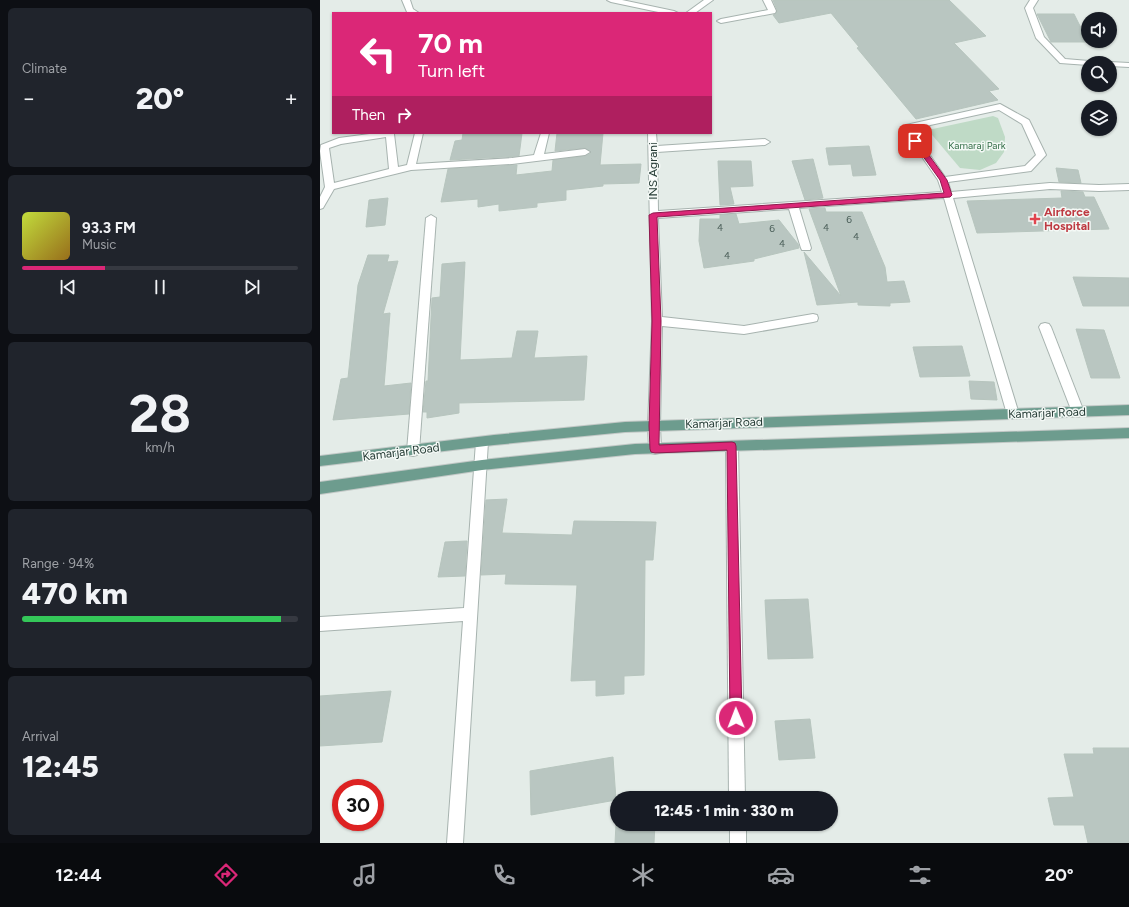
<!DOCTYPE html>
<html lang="en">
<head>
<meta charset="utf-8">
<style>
	:root { --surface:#171b24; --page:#20242c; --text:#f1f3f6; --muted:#9ea1a6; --line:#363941; --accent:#db2777 }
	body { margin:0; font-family:Figtree,sans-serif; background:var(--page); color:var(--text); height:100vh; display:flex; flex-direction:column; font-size:15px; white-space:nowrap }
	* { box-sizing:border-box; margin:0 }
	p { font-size:13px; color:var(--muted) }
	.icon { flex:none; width:22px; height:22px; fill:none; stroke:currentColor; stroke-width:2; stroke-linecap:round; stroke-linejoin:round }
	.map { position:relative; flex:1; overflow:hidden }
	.drawer { display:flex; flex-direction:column; gap:8px; padding:8px; background:#0d0f14; width:320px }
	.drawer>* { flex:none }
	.banner { position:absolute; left:12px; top:12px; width:380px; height:122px; border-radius:0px; box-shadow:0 1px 3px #0004; background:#db2777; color:#fff; overflow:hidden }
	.tools { position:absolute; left:761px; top:12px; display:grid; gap:8px }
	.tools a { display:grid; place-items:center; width:36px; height:36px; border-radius:50%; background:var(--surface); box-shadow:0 1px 3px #0004; font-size:20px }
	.speed { position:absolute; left:12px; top:779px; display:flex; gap:8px; font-size:20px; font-weight:700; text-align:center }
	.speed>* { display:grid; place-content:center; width:52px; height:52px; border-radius:50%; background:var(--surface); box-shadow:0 1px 3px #0004; line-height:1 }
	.speed .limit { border:6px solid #d22; background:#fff; color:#111 }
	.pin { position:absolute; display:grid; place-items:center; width:34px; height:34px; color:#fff; margin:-17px; border-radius:8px; box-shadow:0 2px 6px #0006 }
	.me { position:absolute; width:44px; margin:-22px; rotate:359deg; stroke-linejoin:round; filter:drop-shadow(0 0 3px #0008) }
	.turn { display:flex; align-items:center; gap:14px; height:84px; padding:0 20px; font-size:18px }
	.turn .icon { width:52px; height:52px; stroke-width:2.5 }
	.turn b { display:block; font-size:28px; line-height:34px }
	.then { display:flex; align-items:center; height:38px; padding:0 20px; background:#0003; gap:8px; font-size:15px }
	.big { font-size:30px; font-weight:800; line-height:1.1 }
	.drawer .widget { flex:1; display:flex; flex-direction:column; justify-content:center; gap:6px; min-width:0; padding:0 14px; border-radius:6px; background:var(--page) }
	.drawer .dial { align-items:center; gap:0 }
	.dial b { font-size:52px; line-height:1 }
	.song { display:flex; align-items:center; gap:12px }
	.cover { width:48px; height:48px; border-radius:6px; background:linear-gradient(135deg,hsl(70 70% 55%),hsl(40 70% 35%)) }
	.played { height:4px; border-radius:2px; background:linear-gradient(90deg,var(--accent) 30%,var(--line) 30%) }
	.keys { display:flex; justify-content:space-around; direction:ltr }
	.heat { display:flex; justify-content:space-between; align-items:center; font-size:22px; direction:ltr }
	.charge { height:6px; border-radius:3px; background:linear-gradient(90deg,#34c759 94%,var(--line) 0) }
	.trip { position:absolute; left:290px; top:791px; width:228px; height:40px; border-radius:20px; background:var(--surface); box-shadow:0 1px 3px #0004; font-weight:800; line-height:40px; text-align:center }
	.tabs { display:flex; height:64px; justify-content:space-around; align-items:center; background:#090b0e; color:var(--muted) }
	.tabs .icon { width:28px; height:28px }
	.tabs .active { color:var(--accent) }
	.tabs b { font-size:18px; color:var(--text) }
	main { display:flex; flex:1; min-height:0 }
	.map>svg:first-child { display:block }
	.green { fill:#bfdac6 }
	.building { fill:#b9c6c1; stroke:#b7c5be }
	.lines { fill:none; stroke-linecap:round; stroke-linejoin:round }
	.minor-casing { stroke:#a7b3af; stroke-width:2 }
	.major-casing { stroke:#c2c8c6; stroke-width:2 }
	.minor { fill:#fff; fill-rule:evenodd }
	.major { fill:#6d9c8e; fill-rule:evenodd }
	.route { fill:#db2777; stroke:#8e194d }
	.health-dot { fill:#e0444e; stroke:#f4f9f6; stroke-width:1.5 }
	.labels { text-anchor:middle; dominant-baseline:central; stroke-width:3; stroke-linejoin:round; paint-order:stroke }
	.far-park-label { font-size:10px; fill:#346e48; stroke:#f4f9f6 }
	.number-label { font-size:10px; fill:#4a5e58 }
	.street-label { font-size:12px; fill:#253b35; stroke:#f4f9f6 }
	.health-label { font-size:12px; font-weight:bold; fill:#be3a42; stroke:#f4f9f6; text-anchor:start }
</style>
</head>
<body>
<main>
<section class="drawer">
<div class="widget"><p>Climate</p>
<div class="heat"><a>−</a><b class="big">20°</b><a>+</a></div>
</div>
<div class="widget">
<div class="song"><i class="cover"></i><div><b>93.3 FM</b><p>Music</p></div></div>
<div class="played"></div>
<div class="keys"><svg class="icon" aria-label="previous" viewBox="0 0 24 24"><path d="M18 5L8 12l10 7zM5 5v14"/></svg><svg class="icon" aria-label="pause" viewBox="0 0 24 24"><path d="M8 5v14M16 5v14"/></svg><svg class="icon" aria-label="next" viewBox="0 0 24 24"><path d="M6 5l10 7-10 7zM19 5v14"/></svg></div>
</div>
<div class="widget dial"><b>28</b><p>km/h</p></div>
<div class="widget"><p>Range · 94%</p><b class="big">470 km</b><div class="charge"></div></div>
<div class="widget"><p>Arrival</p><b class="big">12:45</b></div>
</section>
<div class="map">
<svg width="809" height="843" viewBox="0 0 809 843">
	<rect width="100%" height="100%" fill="#e4ece8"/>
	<path class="green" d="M 673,116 L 678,118 L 685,137 L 684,152 L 676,163 L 660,170 L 640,168 L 608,130 Z"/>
	<g class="building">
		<path d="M 453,0 L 629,0 L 666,36 L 634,43 L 679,89 L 669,91 L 678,100 L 596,119 L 537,48 L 539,47 L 511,13 L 459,23 L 453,15 L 456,14 L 457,10 Z"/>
		<path d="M 717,14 L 754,14 L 768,42 L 731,42 Z"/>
		<path d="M 143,133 L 202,133 L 199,156 L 130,160 L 135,141 L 142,140 Z"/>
		<path d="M 237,133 L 283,133 L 280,165 L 321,164 L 319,183 L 283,184 L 283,186 L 246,190 L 246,200 L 217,203 L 217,207 L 179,211 L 179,204 L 158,207 L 158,199 L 121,202 L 128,169 L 197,165 L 196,175 L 232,171 L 233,160 L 265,156 L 271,153 L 265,148 L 235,151 Z"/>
		<path d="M 549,146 L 556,175 L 533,176 L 531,164 L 509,165 L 506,148 Z"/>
		<path d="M 493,159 L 503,198 L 485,200 L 472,161 Z"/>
		<path d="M 398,161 L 431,161 L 433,186 L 410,187 L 414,204 L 400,205 Z"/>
		<path d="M 736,168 L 758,170 L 761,183 L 739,182 Z"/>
		<path d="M 741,191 L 763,192 L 765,197 L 774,197 L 789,229 L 657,233 L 647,201 L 742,198 Z"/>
		<path d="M 68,198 L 65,225 L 46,227 L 49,200 Z"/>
		<path d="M 505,208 L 506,212 L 542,212 L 565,267 L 567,282 L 584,281 L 590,302 L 570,303 L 570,306 L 538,305 L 538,302 L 497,305 L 484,252 L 521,296 L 489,209 Z"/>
		<path d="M 416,214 L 419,224 L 459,220 L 478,244 L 479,248 L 434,259 L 434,261 L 384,268 L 379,241 L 380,219 L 400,219 L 400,215 Z"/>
		<path d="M 48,255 L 69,255 L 67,262 L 78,261 L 63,314 L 70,313 L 64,386 L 91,383 L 89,414 L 13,420 L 21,379 L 28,378 L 38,285 Z"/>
		<path d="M 145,262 L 140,360 L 192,358 L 197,331 L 218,331 L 214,358 L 267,356 L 264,400 L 139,403 L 139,413 L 107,418 L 107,412 L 103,412 L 106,381 L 108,381 L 112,298 L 120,297 L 122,264 Z"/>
		<path d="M 753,277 L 809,278 L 809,306 L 763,306 Z"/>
		<path d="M 756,329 L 784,330 L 800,378 L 771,378 Z"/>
		<path d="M 642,346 L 650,376 L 600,377 L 593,347 Z"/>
		<path d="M 649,381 L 674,382 L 677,400 L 651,399 Z"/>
		<path d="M 187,499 L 182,533 L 252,535 L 254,521 L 336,522 L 333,560 L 325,560 L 324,675 L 304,676 L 304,694 L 276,696 L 276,680 L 251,681 L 257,585 L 185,584 L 186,574 L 161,575 L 166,500 Z"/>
		<path d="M 147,541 L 145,576 L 118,577 L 125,542 Z"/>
		<path d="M 488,599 L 493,658 L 448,659 L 445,600 Z"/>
		<path d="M 71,691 L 62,742 L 0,746 L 0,696 Z"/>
		<path d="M 490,719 L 495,758 L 459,760 L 455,721 Z"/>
		<path d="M 773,748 L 809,748 L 809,843 L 768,843 L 764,825 L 734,825 L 728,798 L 754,797 L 744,754 L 774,754 Z"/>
		<path d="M 293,757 L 296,800 L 211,815 L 210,771 Z"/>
		<path d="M 296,824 L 335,824 L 334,843 L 295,843 Z"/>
	</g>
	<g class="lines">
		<g class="minor-casing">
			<g id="minor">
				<path d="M 82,0 L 90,0 L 93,9 L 99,13 L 87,12 Z"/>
				<path d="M 287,0 L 302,0 L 354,11 L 358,13 L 343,13 L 291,2 Z"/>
				<path d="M 384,0 L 393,0 L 375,13 L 366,13 Z"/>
				<path d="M 443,0 L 451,0 L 456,11 L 455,13 L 401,23 L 397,21 L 401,19 L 448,10 Z"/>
				<path d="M 710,0 L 718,0 L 713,8 L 724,37 L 745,59 L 769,61 L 773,63 L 768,63 L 768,65 L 740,63 L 716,38 L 705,8 Z"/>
				<path d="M 790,62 L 809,63 L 809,67 L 790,66 L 790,63 L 787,63 Z"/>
				<path d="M 680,104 L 709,120 L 726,155 L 711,171 L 628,182 L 631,192 L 730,183 L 779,185 L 809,184 L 809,190 L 779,191 L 730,189 L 633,198 L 699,414 L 697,417 L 693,419 L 689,417 L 687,414 L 624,198 L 479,208 L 491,248 L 490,250 L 482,250 L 481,248 L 469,209 L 338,218 L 342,317 L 424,326 L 493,314 L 497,315 L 498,318 L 497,321 L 493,322 L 424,334 L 342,326 L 340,426 L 341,449 L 339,453 L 335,454 L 331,453 L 329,449 L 328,426 L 332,321 L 328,133 L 336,133 L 337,146 L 445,139 L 450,142 L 445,145 L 337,152 L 338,211 L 622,192 L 618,180 L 582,128 L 586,125 ZM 679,110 L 702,124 L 716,155 L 705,166 L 625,177 L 592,129 Z"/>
				<path d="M 57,133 L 74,134 L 78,167 L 87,165 L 95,133 L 103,133 L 96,164 L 192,158 L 214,155 L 221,133 L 229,133 L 224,154 L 265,149 L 270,152 L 265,155 L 192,164 L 91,170 L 14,189 L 3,208 L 0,209 L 0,197 L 5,187 L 0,151 L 1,145 L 19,138 ZM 66,137 L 69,169 L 14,183 L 9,148 L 21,144 Z"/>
				<path d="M 111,215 L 116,218 L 99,451 L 97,455 L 93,456 L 89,455 L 87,451 L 106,218 Z"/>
				<path d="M 725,323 L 729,324 L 731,327 L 764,412 L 762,415 L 758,417 L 754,415 L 752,412 L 719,327 L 721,324 Z"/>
				<path d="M 162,437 L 166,438 L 168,442 L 143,843 L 127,843 L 143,621 L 0,631 L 0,617 L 144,608 L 156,442 L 158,438 Z"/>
				<path d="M 412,441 L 416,442 L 418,446 L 425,798 L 409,798 L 406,446 L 408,442 Z"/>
				<rect x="410" y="824" width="16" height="19"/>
			</g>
		</g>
		<g class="major-casing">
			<g id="major">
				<path d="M 809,405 L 809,415 L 305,432 L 174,445 L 0,466 L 0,456 L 174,435 L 305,422 Z"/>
				<path d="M 809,428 L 809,438 L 315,454 L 162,470 L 0,494 L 0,482 L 162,460 L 315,444 Z"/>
			</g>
		</g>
		<use href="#minor" class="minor"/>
		<use href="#major" class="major"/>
	</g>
	<path class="route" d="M 595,139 L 598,140 L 627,180 L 632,195 L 630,197 L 337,217 L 341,321 L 339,445 L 412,442 L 415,443 L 416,446 L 422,718 L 420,722 L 416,724 L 412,722 L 410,718 L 407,450 L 335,453 L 331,452 L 330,449 L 329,426 L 332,321 L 329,215 L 333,213 L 624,193 L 620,180 L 592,141 Z"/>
	<path class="health-dot" d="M713 213h4v4h4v4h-4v4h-4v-4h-4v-4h4z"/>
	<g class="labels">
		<g class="far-park-label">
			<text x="657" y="145">Kamaraj Park</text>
		</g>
		<g class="number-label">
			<text x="529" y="219">6</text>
			<text x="400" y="227">4</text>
			<text x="506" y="227">4</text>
			<text x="452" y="228">6</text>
			<text x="536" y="236">4</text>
			<text x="462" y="243">4</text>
			<text x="407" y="255">4</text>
		</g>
		<g class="street-label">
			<text transform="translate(333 171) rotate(-90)">INS Agrani</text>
			<text transform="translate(727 413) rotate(-2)">Kamarjar Road</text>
			<text transform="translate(404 423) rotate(-2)">Kamarjar Road</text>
			<text transform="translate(81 452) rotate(-7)">Kamarjar Road</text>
		</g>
		<g class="health-label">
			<text x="724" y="212">Airforce<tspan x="724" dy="14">Hospital</tspan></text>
		</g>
	</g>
</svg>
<div class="tools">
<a><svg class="icon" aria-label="sound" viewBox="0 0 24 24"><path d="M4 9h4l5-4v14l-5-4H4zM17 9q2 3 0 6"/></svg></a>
<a><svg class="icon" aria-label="search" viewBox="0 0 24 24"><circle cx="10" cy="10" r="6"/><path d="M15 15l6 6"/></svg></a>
<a><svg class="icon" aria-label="layers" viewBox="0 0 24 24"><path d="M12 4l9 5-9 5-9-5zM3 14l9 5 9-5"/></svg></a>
</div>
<div class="speed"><div class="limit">30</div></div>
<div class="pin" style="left:595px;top:141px;background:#d93025"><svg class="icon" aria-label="arrive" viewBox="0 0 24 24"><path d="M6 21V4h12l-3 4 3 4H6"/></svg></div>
<svg class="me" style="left:416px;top:718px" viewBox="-20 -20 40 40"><circle r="17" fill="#db2777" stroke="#fff" stroke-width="3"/><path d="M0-11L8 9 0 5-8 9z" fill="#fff"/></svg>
<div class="trip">12:45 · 1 min · 330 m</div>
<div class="banner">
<div class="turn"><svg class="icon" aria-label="left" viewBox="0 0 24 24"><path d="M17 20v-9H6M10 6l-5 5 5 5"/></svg><div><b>70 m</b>Turn left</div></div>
<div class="then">Then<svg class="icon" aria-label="right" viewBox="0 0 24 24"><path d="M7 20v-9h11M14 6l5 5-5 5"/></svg></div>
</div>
</div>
</main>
<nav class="tabs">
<b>12:44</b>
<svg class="icon active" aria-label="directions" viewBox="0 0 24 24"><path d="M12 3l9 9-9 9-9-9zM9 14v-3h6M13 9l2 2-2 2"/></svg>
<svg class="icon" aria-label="music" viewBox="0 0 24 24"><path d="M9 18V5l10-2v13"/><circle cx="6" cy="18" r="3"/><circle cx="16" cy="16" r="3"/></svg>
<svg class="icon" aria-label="phone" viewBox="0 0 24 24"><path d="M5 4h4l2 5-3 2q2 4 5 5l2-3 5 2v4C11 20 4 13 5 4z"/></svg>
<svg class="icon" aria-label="climate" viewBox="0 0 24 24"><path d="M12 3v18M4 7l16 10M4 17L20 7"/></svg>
<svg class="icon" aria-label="car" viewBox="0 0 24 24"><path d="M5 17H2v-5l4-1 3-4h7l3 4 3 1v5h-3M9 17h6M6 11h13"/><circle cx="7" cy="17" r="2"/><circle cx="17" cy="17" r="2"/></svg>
<svg class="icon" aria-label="filters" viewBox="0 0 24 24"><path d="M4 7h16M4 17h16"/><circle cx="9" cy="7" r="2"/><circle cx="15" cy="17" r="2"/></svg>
<b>20°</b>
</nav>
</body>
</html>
